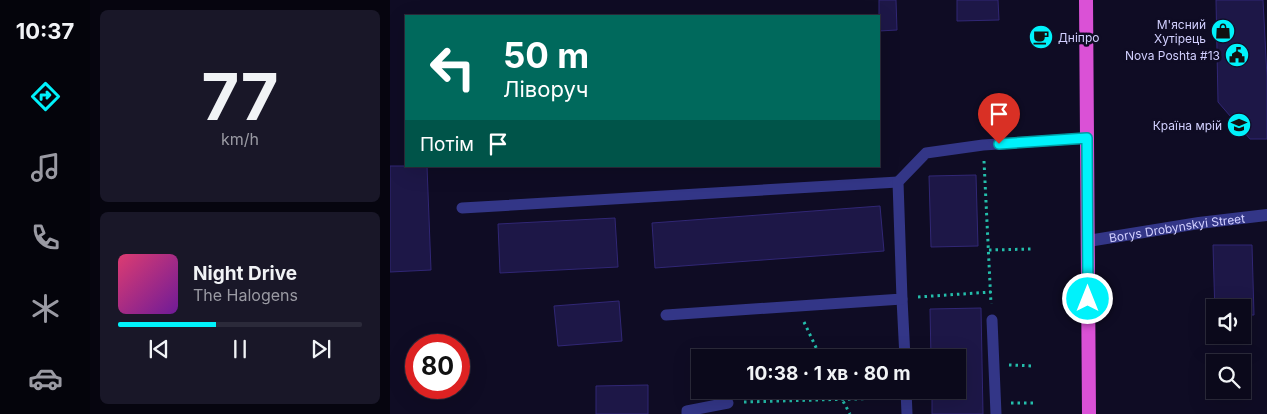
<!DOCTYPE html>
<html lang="uk">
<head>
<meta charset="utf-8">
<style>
	:root { --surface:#0b091b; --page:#191728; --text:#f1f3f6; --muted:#9a9aa3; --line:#2b2a3a; --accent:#00f2fb }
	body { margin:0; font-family:Inter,sans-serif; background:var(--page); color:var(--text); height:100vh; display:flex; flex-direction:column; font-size:19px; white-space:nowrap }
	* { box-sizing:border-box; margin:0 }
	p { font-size:16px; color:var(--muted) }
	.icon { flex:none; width:28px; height:28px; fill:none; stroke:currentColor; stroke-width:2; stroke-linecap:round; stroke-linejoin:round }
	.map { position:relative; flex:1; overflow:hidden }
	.panel { display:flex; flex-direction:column; gap:10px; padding:10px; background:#06050f; width:300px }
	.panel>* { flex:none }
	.hud { position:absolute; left:15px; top:15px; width:475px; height:152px; border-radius:0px; box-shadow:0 5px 20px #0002,0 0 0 1px var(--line); background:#00695c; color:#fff; overflow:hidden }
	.controls { position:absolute; left:816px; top:299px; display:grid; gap:10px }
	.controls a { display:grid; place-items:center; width:45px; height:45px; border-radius:0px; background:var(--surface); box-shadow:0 5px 20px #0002,0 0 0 1px var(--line); font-size:25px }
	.speed { position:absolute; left:15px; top:334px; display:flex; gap:10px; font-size:25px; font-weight:700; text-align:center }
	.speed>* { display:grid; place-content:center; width:65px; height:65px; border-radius:50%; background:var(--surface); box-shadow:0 5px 20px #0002,0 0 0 1px var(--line); line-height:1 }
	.speed .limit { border:8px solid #d22; background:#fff; color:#111 }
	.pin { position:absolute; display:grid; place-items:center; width:42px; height:42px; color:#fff; margin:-51px -21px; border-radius:50% 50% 50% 0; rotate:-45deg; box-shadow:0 0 5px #0007 }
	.pin .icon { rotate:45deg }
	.me { position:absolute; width:55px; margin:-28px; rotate:0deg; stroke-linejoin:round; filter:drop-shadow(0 0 4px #0008) }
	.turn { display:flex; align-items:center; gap:18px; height:105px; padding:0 15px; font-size:22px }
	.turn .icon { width:65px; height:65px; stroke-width:2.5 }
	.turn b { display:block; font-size:35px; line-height:42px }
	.then { display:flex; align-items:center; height:48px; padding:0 15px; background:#0003; gap:10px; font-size:19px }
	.panel .card { flex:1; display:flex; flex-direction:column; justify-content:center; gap:8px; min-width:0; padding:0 18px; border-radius:8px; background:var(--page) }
	.panel .dial { align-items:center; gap:0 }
	.dial b { font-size:65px; line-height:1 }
	.song { display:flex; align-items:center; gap:15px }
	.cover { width:60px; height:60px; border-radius:8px; background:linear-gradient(135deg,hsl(340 70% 55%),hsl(280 70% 35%)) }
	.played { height:5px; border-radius:2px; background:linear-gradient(90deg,var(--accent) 40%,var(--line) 40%) }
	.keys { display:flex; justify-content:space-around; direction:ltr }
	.trip { position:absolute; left:301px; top:349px; width:275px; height:50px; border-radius:0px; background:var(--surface); box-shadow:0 5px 20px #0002,0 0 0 1px var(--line); font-weight:700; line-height:50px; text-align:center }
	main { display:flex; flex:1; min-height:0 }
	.tabs { display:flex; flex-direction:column; width:90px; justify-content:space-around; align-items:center; background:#04040b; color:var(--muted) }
	.tabs .icon { width:35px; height:35px }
	.tabs .on { color:var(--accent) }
	.tabs b { font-size:22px; color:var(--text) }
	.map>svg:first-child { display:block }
	.building { fill:#1d1747; stroke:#312775 }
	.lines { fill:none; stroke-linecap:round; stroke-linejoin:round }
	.path { stroke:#24beab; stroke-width:3; stroke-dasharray:2.5 4; stroke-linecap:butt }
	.service { stroke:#333687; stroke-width:11 }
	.minor { stroke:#333687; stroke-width:12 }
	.trunk { stroke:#da51d6; stroke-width:14 }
	.route-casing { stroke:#009da3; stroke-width:12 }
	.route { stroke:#00f2fb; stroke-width:9 }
	.labels { text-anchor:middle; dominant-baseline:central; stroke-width:5; stroke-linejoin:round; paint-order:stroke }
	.poi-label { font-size:12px; fill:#d2d0ff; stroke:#0f0c24; text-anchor:end }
	.street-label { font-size:12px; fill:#d2d0ff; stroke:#0f0c24 }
</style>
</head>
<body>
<main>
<nav class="tabs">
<b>10:37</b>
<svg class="icon on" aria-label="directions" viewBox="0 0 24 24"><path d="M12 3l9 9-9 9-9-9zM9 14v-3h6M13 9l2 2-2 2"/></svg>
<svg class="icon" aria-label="music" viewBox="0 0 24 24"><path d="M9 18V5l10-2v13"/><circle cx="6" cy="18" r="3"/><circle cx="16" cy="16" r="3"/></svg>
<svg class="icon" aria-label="phone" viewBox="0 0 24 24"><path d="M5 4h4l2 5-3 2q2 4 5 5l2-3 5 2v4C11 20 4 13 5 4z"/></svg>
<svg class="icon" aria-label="climate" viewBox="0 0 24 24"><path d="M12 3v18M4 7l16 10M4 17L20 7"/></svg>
<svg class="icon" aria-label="car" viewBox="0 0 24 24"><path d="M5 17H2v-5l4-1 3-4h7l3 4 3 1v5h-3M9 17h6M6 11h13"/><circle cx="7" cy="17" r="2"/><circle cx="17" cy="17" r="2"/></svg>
</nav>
<section class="panel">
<div class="card dial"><b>77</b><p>km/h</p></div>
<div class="card">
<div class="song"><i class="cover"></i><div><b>Night Drive</b><p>The Halogens</p></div></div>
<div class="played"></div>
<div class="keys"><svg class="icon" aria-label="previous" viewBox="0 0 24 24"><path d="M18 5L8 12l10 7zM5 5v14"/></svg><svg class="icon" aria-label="pause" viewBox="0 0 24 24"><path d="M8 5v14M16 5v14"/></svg><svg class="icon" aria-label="next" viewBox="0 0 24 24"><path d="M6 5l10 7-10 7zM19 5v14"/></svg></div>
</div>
</section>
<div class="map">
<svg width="877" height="414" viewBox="0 0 877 414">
	<rect width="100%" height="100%" fill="#0f0c24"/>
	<g class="building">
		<path d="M 489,0 L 506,0 L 507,30 L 489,31 Z"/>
		<path d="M 567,0 L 608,0 L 609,20 L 567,21 Z"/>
		<path d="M 826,0 L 873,0 L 877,77 L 877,139 L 860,139 L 828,102 Z"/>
		<path d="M 0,166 L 37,166 L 41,270 L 0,272 Z"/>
		<path d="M 586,175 L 588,246 L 541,247 L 539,176 Z"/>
		<path d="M 490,206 L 494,251 L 265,268 L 262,223 Z"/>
		<path d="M 225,218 L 228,267 L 110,273 L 108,224 Z"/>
		<path d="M 823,245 L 862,245 L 864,315 L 852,315 L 852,308 L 825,308 L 825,315 Z"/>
		<path d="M 229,301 L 232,341 L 168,346 L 164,306 Z"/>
		<path d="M 591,308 L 593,414 L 542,414 L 542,390 L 568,390 L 568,358 L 541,358 L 540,309 Z"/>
		<path d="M 258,385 L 258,414 L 206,414 L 206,386 Z"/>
	</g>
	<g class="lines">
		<g class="path">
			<path d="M 594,161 L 601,304"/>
			<path d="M 599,250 L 641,249"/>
			<path d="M 528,297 L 601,292"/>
			<path d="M 414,322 L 431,358"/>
			<path d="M 619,365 L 644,366"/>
			<path d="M 447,390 L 460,414"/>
			<path d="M 354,402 L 500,398"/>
			<path d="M 621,403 L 644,403"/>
		</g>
		<g class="service">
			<path d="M 72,208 L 508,182"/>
			<path d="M 512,299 L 515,358"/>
			<path d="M 276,315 L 512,299 L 508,182 L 536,153 L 593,145 L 697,138"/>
			<path d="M 602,320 L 606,414"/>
			<path d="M 516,390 L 517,414"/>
			<path d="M 297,414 L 297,411 L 338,403"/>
		</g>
		<path class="minor" id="s1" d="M 698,241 L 809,223 L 877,215"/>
		<path class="trunk" d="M 696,0 L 699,414"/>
	</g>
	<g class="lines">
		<g class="route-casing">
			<path id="route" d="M 609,144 L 697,138 L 698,299"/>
		</g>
		<use href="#route" class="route"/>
	</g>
	<defs>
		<g id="shop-disc" transform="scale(1.25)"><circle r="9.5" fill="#00f2fb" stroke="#0f0c24"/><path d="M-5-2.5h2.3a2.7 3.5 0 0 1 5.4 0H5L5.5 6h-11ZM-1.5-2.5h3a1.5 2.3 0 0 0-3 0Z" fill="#111"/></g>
		<g id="cafe-disc" transform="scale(1.25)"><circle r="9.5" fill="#00f2fb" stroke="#0f0c24"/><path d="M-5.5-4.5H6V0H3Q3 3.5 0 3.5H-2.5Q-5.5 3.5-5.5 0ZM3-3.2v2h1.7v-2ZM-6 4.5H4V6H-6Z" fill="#111"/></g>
		<g id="civic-disc" transform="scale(1.25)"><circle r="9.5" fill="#00f2fb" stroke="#0f0c24"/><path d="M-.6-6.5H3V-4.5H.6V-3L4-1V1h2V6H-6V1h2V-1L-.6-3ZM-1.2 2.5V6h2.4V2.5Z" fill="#111"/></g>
		<g id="school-disc" transform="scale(1.25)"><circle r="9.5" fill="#00f2fb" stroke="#0f0c24"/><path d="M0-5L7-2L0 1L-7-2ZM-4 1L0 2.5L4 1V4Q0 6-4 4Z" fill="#111"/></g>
	</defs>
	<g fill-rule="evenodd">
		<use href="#shop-disc" x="833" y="31"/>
		<use href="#cafe-disc" x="651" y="37"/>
		<use href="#civic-disc" x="847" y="55"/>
		<use href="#school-disc" x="849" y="125"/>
	</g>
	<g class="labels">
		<g class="poi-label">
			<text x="816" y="24">М'ясний<tspan x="816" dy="14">Хутірець</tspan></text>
			<text x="668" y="37" text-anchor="start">Дніпро</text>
			<text x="830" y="55">Nova Poshta #13</text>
			<text x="832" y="125">Країна мрій</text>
		</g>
		<g class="street-label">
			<text stroke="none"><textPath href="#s1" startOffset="90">Borys Drobynskyi Street</textPath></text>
		</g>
	</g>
</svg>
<div class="controls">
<a><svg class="icon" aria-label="sound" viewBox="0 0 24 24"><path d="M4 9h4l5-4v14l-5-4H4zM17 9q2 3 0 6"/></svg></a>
<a><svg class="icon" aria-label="search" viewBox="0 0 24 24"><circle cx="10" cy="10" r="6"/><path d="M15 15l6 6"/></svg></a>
</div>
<div class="speed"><div class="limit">80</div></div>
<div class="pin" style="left:609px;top:144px;background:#d93025"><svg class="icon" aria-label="arrive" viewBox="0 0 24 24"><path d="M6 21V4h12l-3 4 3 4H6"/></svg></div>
<svg class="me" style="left:698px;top:299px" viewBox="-20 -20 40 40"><circle r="17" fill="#00f2fb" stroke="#fff" stroke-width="3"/><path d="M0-11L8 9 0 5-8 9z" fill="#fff"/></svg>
<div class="trip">10:38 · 1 хв · 80 m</div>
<div class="hud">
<div class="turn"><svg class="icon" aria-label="left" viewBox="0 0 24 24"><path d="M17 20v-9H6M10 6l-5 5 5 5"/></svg><div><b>50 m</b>Ліворуч</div></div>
<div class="then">Потім<svg class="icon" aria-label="arrive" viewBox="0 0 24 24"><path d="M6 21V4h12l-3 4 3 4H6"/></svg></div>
</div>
</div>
</main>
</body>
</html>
